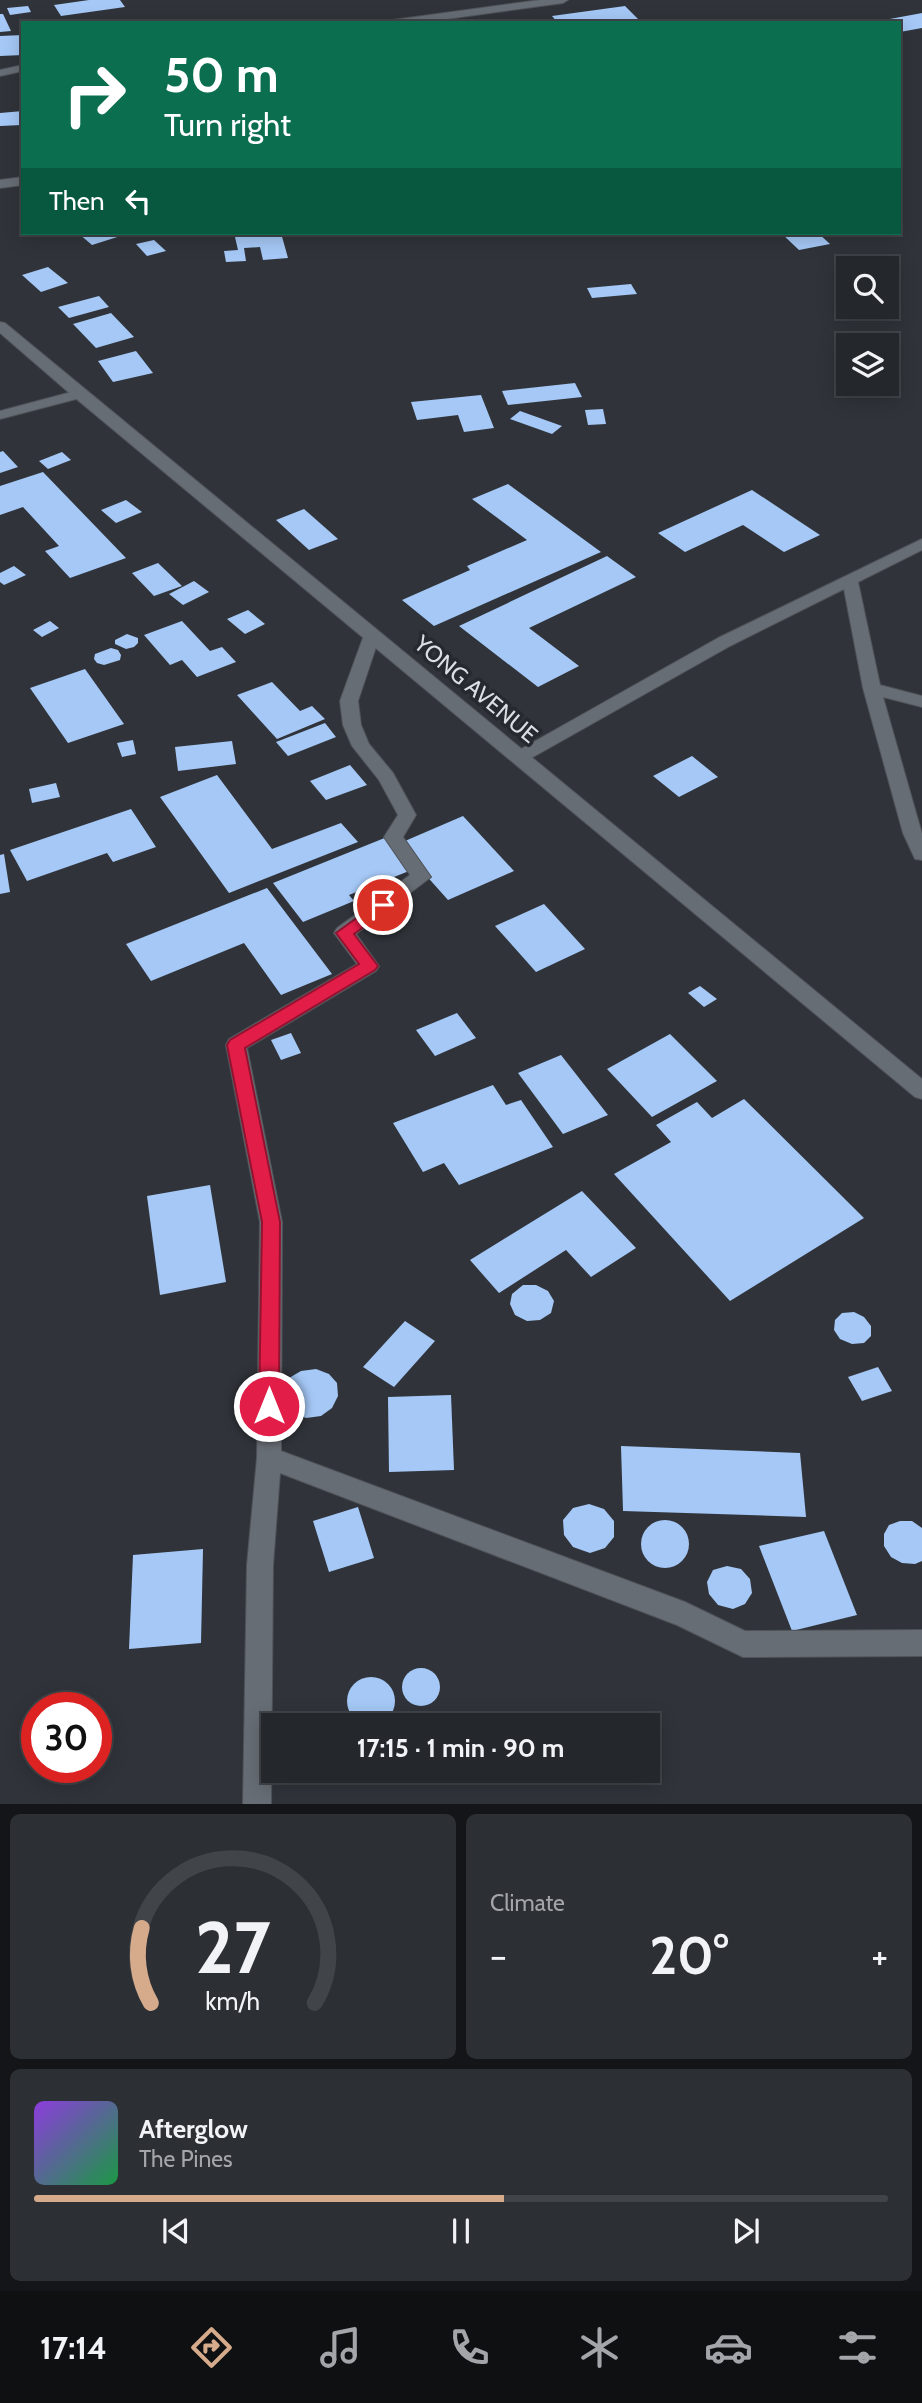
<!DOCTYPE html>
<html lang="en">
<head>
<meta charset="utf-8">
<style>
	:root { --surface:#24272c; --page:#2c2f34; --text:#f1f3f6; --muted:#a3a5a9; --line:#414448; --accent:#d6ab8b }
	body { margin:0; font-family:Cabin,sans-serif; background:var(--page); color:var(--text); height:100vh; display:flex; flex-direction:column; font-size:26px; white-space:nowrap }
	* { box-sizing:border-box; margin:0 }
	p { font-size:23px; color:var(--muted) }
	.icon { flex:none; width:38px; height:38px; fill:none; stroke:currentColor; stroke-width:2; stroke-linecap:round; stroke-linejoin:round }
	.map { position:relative; height:1804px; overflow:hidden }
	.details { display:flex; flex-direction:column; gap:10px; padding:10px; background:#141518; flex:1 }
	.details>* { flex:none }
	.banner { position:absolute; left:21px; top:21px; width:880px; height:214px; border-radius:0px; box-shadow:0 4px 18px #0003,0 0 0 2px var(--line); background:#0b6e4f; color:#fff; overflow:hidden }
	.tools { position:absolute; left:836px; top:256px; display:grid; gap:14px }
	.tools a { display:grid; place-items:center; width:63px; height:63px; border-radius:0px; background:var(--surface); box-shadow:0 4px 18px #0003,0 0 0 2px var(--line); font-size:35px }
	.speed { position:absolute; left:21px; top:1692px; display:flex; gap:14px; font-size:35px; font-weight:700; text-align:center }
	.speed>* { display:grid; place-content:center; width:91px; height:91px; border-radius:50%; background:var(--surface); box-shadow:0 4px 18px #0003,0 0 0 2px var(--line); line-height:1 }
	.speed .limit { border:10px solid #d22; background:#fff; color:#111 }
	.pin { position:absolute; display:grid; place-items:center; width:60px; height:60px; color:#fff; margin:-30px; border:4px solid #fff; border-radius:50%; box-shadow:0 2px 7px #0007 }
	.me { position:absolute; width:77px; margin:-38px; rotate:0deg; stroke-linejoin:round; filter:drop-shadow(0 0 5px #0008) }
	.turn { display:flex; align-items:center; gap:24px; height:147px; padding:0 28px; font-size:32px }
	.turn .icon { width:91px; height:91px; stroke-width:2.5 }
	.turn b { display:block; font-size:49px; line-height:60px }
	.then { display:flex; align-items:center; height:66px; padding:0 28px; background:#0003; gap:14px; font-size:26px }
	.big { font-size:52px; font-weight:700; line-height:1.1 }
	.details .tile { flex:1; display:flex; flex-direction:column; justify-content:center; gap:10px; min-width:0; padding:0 24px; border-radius:10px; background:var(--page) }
	.details .dial { align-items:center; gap:0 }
	.dial svg { height:182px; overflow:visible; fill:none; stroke:var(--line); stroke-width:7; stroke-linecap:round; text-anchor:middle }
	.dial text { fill:var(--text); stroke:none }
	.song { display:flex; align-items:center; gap:21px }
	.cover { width:84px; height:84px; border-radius:10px; background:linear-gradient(135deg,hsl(270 70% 55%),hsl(140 70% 35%)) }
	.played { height:7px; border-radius:4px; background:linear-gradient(90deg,var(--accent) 55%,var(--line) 55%) }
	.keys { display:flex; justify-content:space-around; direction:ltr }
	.heat { display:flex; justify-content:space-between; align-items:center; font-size:38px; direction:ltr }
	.details .tiles { flex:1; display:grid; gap:10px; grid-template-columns:1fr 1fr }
	.tile:last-child { grid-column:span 2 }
	.trip { position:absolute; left:261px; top:1713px; width:399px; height:70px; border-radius:0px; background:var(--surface); box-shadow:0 4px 18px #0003,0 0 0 2px var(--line); font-weight:700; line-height:70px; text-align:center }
	.menu { display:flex; height:112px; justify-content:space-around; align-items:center; background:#0e1012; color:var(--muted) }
	.menu .icon { width:49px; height:49px }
	.menu .current { color:var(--accent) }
	.menu b { font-size:32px; color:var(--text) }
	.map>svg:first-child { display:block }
	.building { fill:#a5c8f6 }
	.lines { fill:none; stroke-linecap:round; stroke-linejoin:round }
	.minor-casing { stroke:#4f5258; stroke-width:2 }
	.tertiary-casing { stroke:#4f5258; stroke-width:2 }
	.minor { fill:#676d74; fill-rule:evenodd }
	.tertiary { fill:#676d74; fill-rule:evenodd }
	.route { fill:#e11d48; stroke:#92132f; stroke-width:2 }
	.labels { text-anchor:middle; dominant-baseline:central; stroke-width:7; stroke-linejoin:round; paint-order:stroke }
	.street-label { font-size:23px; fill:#dbdee2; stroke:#262a30 }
</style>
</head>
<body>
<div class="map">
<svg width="922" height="1805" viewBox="0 0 922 1805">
	<rect width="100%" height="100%" fill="#30343a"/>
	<g class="building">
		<path d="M 89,0 L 120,0 L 125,7 L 61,16 L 54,5 Z"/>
		<path d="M 28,6 L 31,12 L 10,15 L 7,8 Z"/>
		<path d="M 625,6 L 642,23 L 558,23 L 552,16 Z"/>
		<path d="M 922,13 L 922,28 L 900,32 L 900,23 L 879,21 Z"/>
		<path d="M 0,14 L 3,14 L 11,31 L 0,32 Z"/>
		<path d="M 23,35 L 23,55 L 0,56 L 0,36 Z"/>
		<path d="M 23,111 L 22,125 L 0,126 L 0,113 Z"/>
		<path d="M 78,233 L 130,233 L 92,245 Z"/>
		<path d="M 281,233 L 288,258 L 263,260 L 260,247 L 244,248 L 246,261 L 226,262 L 224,251 L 238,250 L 235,237 Z"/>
		<path d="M 781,233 L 818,233 L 830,244 L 799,250 Z"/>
		<path d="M 154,240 L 166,251 L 147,256 L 136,244 Z"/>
		<path d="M 48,267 L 68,283 L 41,292 L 22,275 Z"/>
		<path d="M 631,284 L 637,294 L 592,298 L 587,288 Z"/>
		<path d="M 99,296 L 109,307 L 69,318 L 58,307 Z"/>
		<path d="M 111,313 L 134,337 L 96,348 L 73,324 Z"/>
		<path d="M 136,351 L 153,373 L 113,382 L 98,361 Z"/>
		<path d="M 575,383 L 582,397 L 508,405 L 502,391 Z"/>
		<path d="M 481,395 L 494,428 L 464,432 L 458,415 L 417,420 L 411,402 Z"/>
		<path d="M 603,409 L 606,424 L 588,425 L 585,410 Z"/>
		<path d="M 520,411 L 562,426 L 552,434 L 510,419 Z"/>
		<path d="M 3,451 L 18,467 L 0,473 L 0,452 Z"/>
		<path d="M 62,452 L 71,460 L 48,469 L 39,461 Z"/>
		<path d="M 43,472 L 126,558 L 70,578 L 45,551 L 59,546 L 23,507 L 0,515 L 0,486 Z"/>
		<path d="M 508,484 L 601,552 L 434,626 L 402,600 L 470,570 L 467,566 L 527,540 L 472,499 Z"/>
		<path d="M 752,490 L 820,535 L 784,552 L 743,525 L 685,552 L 658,533 Z"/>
		<path d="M 126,500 L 142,512 L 116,523 L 101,510 Z"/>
		<path d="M 304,509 L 338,539 L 309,550 L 276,520 Z"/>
		<path d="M 607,556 L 636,577 L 529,628 L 579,666 L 538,687 L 459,626 Z"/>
		<path d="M 158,563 L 182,586 L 154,596 L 132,573 Z"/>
		<path d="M 14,566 L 26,575 L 4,585 L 0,582 L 0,573 Z"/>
		<path d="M 194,581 L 209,592 L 183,605 L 169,594 Z"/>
		<path d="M 248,610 L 265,624 L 245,634 L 227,619 Z"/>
		<path d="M 50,621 L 59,628 L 42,637 L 33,630 Z"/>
		<path d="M 182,621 L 210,651 L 222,647 L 236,662 L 197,677 L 182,660 L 170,665 L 144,635 Z"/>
		<path d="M 127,634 L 138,638 L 138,643 L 134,647 L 126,649 L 115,644 L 115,640 Z"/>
		<path d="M 111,648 L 118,650 L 121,655 L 120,660 L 104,665 L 97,663 L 94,659 L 95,654 Z"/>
		<path d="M 85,669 L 124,724 L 68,743 L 30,688 Z"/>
		<path d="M 272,682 L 300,711 L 312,706 L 325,719 L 277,739 L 237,695 Z"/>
		<path d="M 325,723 L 336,737 L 288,756 L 276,742 Z"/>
		<path d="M 133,740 L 136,754 L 122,757 L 117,743 Z"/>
		<path d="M 232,741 L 236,764 L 178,771 L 175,747 Z"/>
		<path d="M 692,756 L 718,777 L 679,797 L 653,776 Z"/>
		<path d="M 350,765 L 367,785 L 326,800 L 310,781 Z"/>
		<path d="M 217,775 L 272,849 L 341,823 L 358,842 L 229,893 L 160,797 Z"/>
		<path d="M 56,783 L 60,797 L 32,803 L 29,789 Z"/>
		<path d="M 131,809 L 156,847 L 113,862 L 107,853 L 27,881 L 10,850 Z"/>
		<path d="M 463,816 L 514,871 L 448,900 L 398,844 Z"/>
		<path d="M 387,837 L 414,869 L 349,895 L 354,901 L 303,922 L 273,883 Z"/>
		<path d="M 4,854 L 10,892 L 0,894 L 0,855 Z"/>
		<path d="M 267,888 L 332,974 L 281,995 L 244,943 L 151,981 L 126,944 Z"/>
		<path d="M 544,904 L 585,949 L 536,972 L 495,926 Z"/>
		<path d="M 700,986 L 717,999 L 704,1007 L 688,993 Z"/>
		<path d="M 457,1013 L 476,1038 L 435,1056 L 416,1030 Z"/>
		<path d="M 291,1033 L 301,1053 L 281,1060 L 271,1040 Z"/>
		<path d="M 670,1034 L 717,1081 L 652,1117 L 607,1069 Z"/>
		<path d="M 561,1055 L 608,1115 L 563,1134 L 518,1073 Z"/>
		<path d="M 493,1085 L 506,1105 L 521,1100 L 553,1147 L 459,1185 L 444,1163 L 423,1172 L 393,1123 Z"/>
		<path d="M 744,1099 L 864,1218 L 730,1301 L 614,1174 L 671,1142 L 656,1125 L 697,1102 L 712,1118 Z"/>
		<path d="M 210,1185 L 226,1282 L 160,1295 L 147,1196 Z"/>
		<path d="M 582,1191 L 636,1248 L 591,1277 L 566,1250 L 499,1293 L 470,1260 Z"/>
		<path d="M 523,1285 L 536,1285 L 548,1291 L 554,1301 L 551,1313 L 540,1320 L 527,1321 L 515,1315 L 510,1304 L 512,1294 Z"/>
		<path d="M 854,1312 L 864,1317 L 871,1326 L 871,1336 L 864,1343 L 852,1344 L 840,1339 L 834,1330 L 835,1320 L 842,1313 Z"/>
		<path d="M 405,1321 L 435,1341 L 394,1387 L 363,1367 Z"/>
		<path d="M 878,1367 L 892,1391 L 862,1401 L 848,1377 Z"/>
		<path d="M 316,1369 L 329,1374 L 337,1383 L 338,1396 L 332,1408 L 321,1416 L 306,1418 L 293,1413 L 285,1403 L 283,1391 L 289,1378 L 301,1371 Z"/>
		<path d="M 451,1395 L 454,1470 L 389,1472 L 388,1397 Z"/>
		<path d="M 621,1446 L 800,1453 L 806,1517 L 623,1511 Z"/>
		<path d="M 589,1504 L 604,1509 L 614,1521 L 614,1537 L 605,1548 L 590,1553 L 573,1547 L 564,1535 L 563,1520 L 573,1508 Z"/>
		<path d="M 358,1507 L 374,1558 L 329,1572 L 313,1521 Z"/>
		<circle cx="665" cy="1544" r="24"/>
		<path d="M 900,1521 L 912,1521 L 922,1528 L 922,1561 L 915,1564 L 902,1563 L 891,1557 L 884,1546 L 884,1534 L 889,1525 Z"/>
		<path d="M 824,1531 L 857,1615 L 792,1631 L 759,1546 Z"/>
		<path d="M 203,1549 L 201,1643 L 129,1649 L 133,1555 Z"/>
		<path d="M 727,1566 L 741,1569 L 750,1579 L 752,1593 L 745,1604 L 733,1609 L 718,1605 L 709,1594 L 707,1582 L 713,1570 Z"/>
		<circle cx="421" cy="1687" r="19"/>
		<circle cx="371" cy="1701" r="24"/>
	</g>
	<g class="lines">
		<g class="minor-casing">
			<g id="minor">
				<path d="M 540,0 L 568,0 L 563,3 L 418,23 L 388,23 L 393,20 Z"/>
				<path d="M 23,65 L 23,71 L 0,76 L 0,70 Z"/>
				<path d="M 23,177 L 23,185 L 0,188 L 0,180 Z"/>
				<path d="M 79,390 L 84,391 L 84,397 L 0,419 L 0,411 Z"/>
				<path d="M 922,539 L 922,550 L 858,582 L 880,685 L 922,696 L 922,707 L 883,697 L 922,834 L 922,860 L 915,859 L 903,833 L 863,688 L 844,589 L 730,646 L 526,761 L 520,763 L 511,757 L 514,753 L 718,638 Z"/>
				<path d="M 372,630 L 380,635 L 358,701 L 361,725 L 369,744 L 393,773 L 416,815 L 403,837 L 431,877 L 356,934 L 379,966 L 376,971 L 247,1048 L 282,1222 L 281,1451 L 685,1602 L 745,1631 L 922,1630 L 922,1656 L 743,1657 L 677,1625 L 280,1473 L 273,1565 L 271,1805 L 243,1805 L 247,1565 L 257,1458 L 260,1222 L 226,1045 L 229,1039 L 357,964 L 334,933 L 337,928 L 410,875 L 384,837 L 398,815 L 379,780 L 352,746 L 343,725 L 340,701 L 364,635 Z"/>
			</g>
		</g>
		<g class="tertiary-casing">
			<path id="tertiary" d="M 0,322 L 5,323 L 922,1079 L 922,1099 L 915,1097 L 74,397 L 0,333 Z"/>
		</g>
		<use href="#minor" class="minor"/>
		<use href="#tertiary" class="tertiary"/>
	</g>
	<path class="route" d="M 383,899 L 388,901 L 391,905 L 388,909 L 354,934 L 378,966 L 375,970 L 245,1048 L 280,1222 L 279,1406 L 276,1412 L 269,1415 L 262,1412 L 259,1406 L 262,1222 L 227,1045 L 230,1040 L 359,964 L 336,933 Z"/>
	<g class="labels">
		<g class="street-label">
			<text transform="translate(476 689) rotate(40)">YONG AVENUE</text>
		</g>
	</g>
</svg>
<div class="tools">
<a><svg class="icon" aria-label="search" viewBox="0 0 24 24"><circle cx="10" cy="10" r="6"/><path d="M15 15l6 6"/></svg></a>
<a><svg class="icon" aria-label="layers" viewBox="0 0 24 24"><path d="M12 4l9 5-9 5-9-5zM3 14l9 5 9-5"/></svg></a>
</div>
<div class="speed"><div class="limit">30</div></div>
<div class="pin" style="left:383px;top:905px;background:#d93025"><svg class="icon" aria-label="arrive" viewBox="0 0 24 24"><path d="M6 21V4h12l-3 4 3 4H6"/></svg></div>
<svg class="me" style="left:269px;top:1406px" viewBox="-20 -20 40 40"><circle r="17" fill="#e11d48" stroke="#fff" stroke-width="3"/><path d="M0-11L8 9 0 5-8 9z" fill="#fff"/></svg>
<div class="trip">17:15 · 1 min · 90 m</div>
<div class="banner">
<div class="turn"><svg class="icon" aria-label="right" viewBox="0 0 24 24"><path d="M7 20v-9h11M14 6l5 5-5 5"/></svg><div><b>50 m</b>Turn right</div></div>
<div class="then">Then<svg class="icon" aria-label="left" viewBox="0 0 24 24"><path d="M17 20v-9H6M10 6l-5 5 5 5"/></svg></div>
</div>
</div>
<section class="details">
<div class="tiles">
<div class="tile dial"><svg viewBox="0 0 100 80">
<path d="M14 69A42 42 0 1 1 86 69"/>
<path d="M14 69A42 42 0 0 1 10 36" stroke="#d6ab8b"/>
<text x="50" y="56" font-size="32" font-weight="700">27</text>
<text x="50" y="72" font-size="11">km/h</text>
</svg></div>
<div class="tile"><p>Climate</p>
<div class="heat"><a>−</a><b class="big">20°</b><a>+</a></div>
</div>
<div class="tile">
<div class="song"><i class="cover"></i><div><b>Afterglow</b><p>The Pines</p></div></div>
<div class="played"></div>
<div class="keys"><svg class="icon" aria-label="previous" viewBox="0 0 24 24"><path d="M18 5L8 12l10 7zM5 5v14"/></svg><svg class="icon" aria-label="pause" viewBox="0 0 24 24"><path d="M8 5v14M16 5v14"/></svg><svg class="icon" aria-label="next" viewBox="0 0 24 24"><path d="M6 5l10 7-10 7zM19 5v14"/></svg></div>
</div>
</div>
</section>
<nav class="menu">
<b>17:14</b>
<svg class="icon current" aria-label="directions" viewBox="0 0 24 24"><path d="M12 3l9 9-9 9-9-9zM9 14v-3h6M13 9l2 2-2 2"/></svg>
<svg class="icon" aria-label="music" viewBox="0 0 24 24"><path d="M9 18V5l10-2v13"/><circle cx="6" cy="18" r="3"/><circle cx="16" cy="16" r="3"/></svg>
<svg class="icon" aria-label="phone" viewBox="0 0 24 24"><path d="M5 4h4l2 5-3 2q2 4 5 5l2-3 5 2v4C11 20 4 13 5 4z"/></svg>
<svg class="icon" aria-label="climate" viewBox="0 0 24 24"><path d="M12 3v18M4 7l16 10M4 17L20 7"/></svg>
<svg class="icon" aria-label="car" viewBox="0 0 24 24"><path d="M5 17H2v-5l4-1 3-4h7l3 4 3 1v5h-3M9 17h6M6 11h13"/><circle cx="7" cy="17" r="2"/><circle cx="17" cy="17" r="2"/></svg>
<svg class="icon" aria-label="filters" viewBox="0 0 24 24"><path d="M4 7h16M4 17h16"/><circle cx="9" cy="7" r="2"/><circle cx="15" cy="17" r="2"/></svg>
</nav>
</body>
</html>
